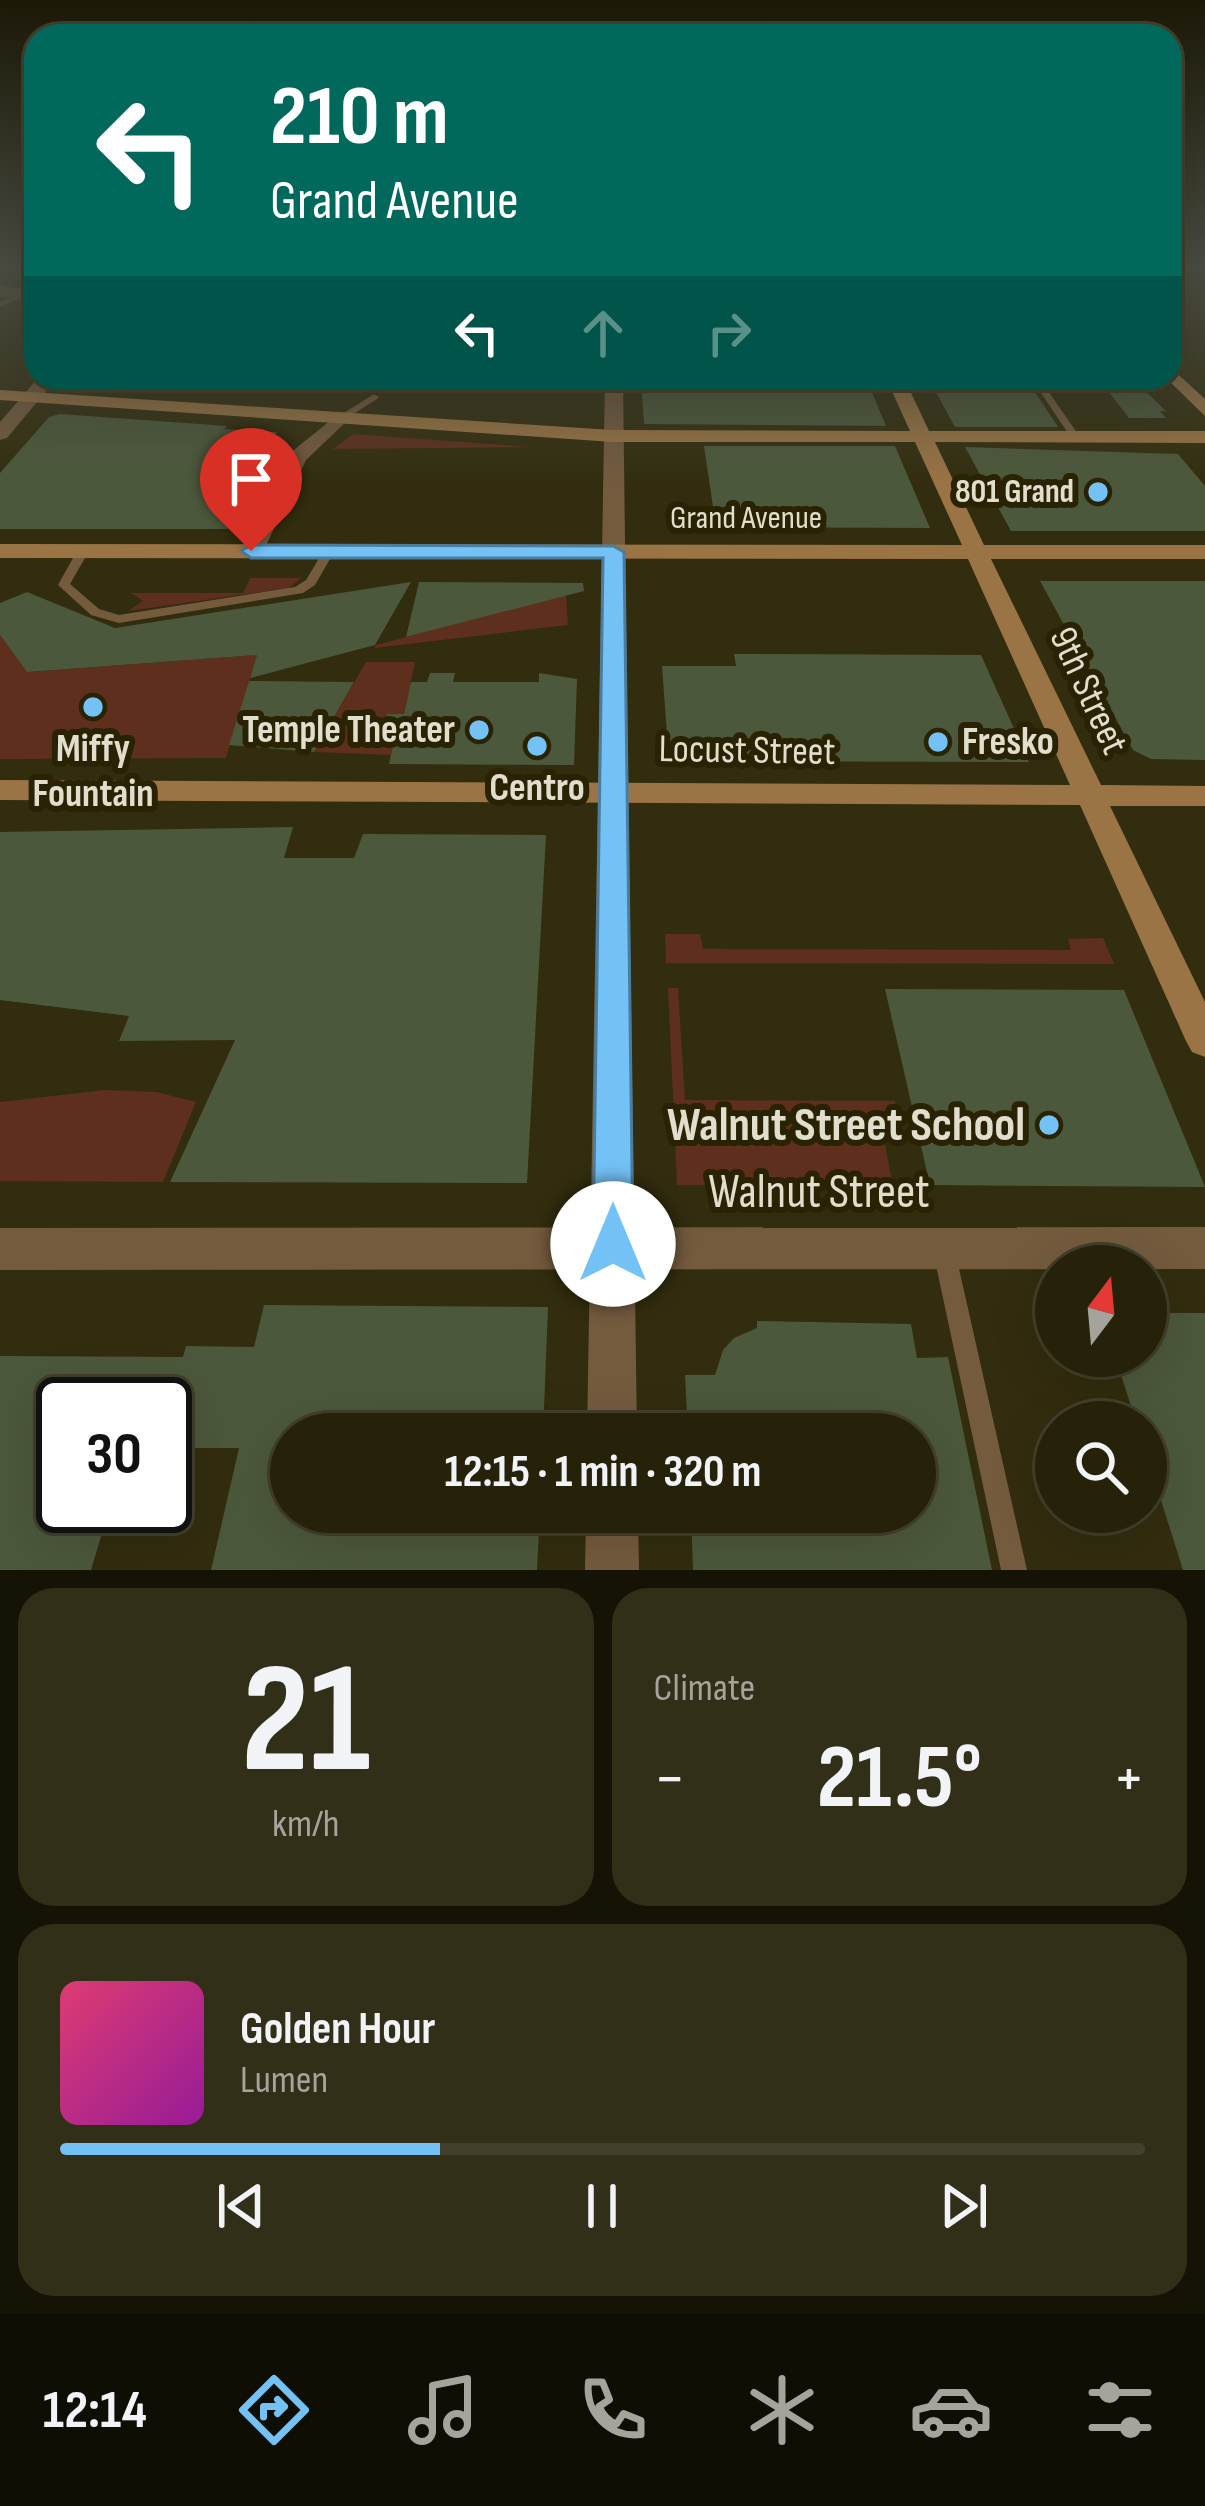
<!DOCTYPE html>
<html lang="en">
<head>
<meta charset="utf-8">
<style>
	:root { --surface:#26220a; --page:#322f18; --text:#f1f3f6; --muted:#a4a49c; --line:#423f2b; --accent:#73c1f5 }
	body { margin:0; font-family:"Sofia Sans Condensed",sans-serif; background:var(--page); color:var(--text); height:100vh; display:flex; flex-direction:column; font-size:45px; white-space:nowrap }
	* { box-sizing:border-box; margin:0 }
	p { font-size:39px; color:var(--muted) }
	.icon { flex:none; width:66px; height:66px; fill:none; stroke:currentColor; stroke-width:2; stroke-linecap:round; stroke-linejoin:round }
	.map { position:relative; height:1570px; overflow:hidden }
	.panel { display:flex; flex-direction:column; gap:18px; padding:18px; background:#151306; flex:1 }
	.panel>* { flex:none }
	.banner { position:absolute; left:24px; top:24px; width:1158px; height:366px; border-radius:36px; box-shadow:0 12px 48px #0002,0 0 0 3px var(--line); background:#00695c; color:#fff; overflow:hidden }
	.needle { width:78px; rotate:16deg }
	.buttons { position:absolute; left:1035px; top:1245px; display:grid; gap:24px }
	.buttons a { display:grid; place-items:center; width:132px; height:132px; border-radius:50%; background:var(--surface); box-shadow:0 12px 48px #0002,0 0 0 3px var(--line); font-size:60px }
	.speed { position:absolute; left:36px; top:1377px; display:flex; gap:24px; font-size:60px; font-weight:700; text-align:center }
	.speed>* { display:grid; place-content:center; width:156px; height:156px; border-radius:50%; background:var(--surface); box-shadow:0 12px 48px #0002,0 0 0 3px var(--line); line-height:1 }
	.speed .limit { border:6px solid #111; border-radius:18px; background:#fff; color:#111 }
	.pin { position:absolute; display:grid; place-items:center; width:102px; height:102px; color:#fff; margin:-123px -51px; border-radius:50% 50% 50% 0; rotate:-45deg; box-shadow:0 0 12px #0007 }
	.pin .icon { rotate:45deg }
	.me { position:absolute; width:132px; margin:-66px; rotate:0deg; stroke-linejoin:round; filter:drop-shadow(0 0 9px #0008) }
	.turn { display:flex; align-items:center; gap:42px; height:252px; padding:0 48px; font-size:54px }
	.turn .icon { width:156px; height:156px; stroke-width:2.5 }
	.turn b { display:block; font-size:84px; line-height:102px }
	.lanes { display:flex; align-items:center; height:114px; padding:0 48px; background:#0003; justify-content:center; gap:60px; direction:ltr }
	.lanes .off { opacity:.35 }
	.big { font-size:90px; font-weight:700; line-height:1.1 }
	.panel .card { flex:1; display:flex; flex-direction:column; justify-content:center; gap:18px; min-width:0; padding:0 42px; border-radius:36px; background:var(--page) }
	.panel .dial { align-items:center; gap:0 }
	.dial b { font-size:156px; line-height:1 }
	.song { display:flex; align-items:center; gap:36px }
	.cover { width:144px; height:144px; border-radius:18px; background:linear-gradient(135deg,hsl(340 70% 55%),hsl(300 70% 35%)) }
	.played { height:12px; border-radius:6px; background:linear-gradient(90deg,var(--accent) 35%,var(--line) 35%) }
	.keys { display:flex; justify-content:space-around; direction:ltr }
	.heat { display:flex; justify-content:space-between; align-items:center; font-size:66px; direction:ltr }
	.panel .tiles { flex:1; display:grid; gap:18px; grid-template-columns:1fr 1fr }
	.card:last-child { grid-column:span 2 }
	.trip { position:absolute; left:270px; top:1413px; width:666px; height:120px; border-radius:60px; background:var(--surface); box-shadow:0 12px 48px #0002,0 0 0 3px var(--line); font-weight:700; line-height:120px; text-align:center }
	.dock { display:flex; height:192px; justify-content:space-around; align-items:center; background:#0f0e04; color:var(--muted) }
	.dock .icon { width:84px; height:84px }
	.dock .on { color:var(--accent) }
	.dock b { font-size:54px; color:var(--text) }
	.map>svg:first-child { display:block }
	.green { fill:#5d2f1c }
	.building { fill:#4c583b }
	.lines { fill:none; stroke-linecap:round; stroke-linejoin:round }
	.service { fill:#745b3e; fill-rule:evenodd }
	.minor { fill:#745b3e; fill-rule:evenodd }
	.tertiary { fill:#745b3e; fill-rule:evenodd }
	.secondary { fill:#9b7445; fill-rule:evenodd }
	.route { fill:#73c1f5; stroke:#4b7d9f; stroke-width:3 }
	.poi-dot { fill:#73c1f5; stroke:#292304; stroke-width:4.5 }
	.labels { text-anchor:middle; dominant-baseline:central; stroke-width:12; stroke-linejoin:round; paint-order:stroke }
	.far-poi-label { font-size:33px; font-weight:bold; fill:#e1decd; stroke:#292304; text-anchor:end }
	.far-street-label { font-size:33px; fill:#e1decd; stroke:#292304 }
	.street-label { font-size:39px; fill:#e1decd; stroke:#292304 }
	.poi-label { font-size:39px; font-weight:bold; fill:#e1decd; stroke:#292304 }
	.near-poi-label { font-size:48px; font-weight:bold; fill:#e1decd; stroke:#292304; text-anchor:end }
	.near-street-label { font-size:48px; fill:#e1decd; stroke:#292304 }
</style>
</head>
<body>
<div class="map">
<svg width="1205" height="1570" viewBox="0 0 1205 1570">
	<rect width="100%" height="100%" fill="#322d0e"/>
	<g class="green">
		<path d="M 353,434 L 530,447 L 333,449 Z"/>
		<path d="M 250,578 L 301,578 L 289,588 L 128,611 L 143,601 L 131,593 L 243,593 Z"/>
		<path d="M 566,595 L 568,625 L 374,648 L 376,645 Z"/>
		<path d="M 0,635 L 28,672 L 257,655 L 226,758 L 0,759 Z"/>
		<path d="M 366,662 L 415,662 L 404,714 L 387,715 L 380,745 L 393,746 L 391,755 L 314,752 Z"/>
		<path d="M 665,934 L 700,934 L 703,949 L 1071,950 L 1068,939 L 1103,938 L 1114,964 L 666,963 Z"/>
		<path d="M 668,988 L 678,988 L 685,1100 L 895,1101 L 900,1124 L 881,1125 L 893,1185 L 677,1185 Z"/>
		<path d="M 105,1090 L 156,1092 L 196,1102 L 163,1182 L 0,1181 L 0,1102 Z"/>
	</g>
	<g class="building">
		<path d="M 641,378 L 762,385 L 761,378 L 866,378 L 886,426 L 644,424 Z"/>
		<path d="M 1098,378 L 1132,378 L 1166,411 L 1160,411 L 1166,418 L 1129,418 Z"/>
		<path d="M 955,380 L 1027,380 L 1058,427 L 955,427 L 933,387 Z"/>
		<path d="M 60,414 L 227,426 L 224,429 L 277,432 L 228,529 L 0,529 L 0,473 L 49,417 Z"/>
		<path d="M 704,446 L 895,446 L 930,528 L 716,527 Z"/>
		<path d="M 965,447 L 1178,454 L 1205,486 L 1205,531 L 1011,531 Z"/>
		<path d="M 1040,581 L 1205,581 L 1205,760 L 1151,759 L 1133,750 Z"/>
		<path d="M 411,582 L 375,645 L 250,678 L 257,655 L 27,672 L 0,635 L 0,603 L 27,592 L 115,628 Z"/>
		<path d="M 419,582 L 583,583 L 584,591 L 406,637 Z"/>
		<path d="M 734,654 L 981,655 L 1029,762 L 669,761 L 662,666 L 736,666 Z"/>
		<path d="M 430,673 L 455,673 L 453,682 L 539,682 L 539,673 L 577,679 L 574,765 L 389,764 L 393,746 L 380,746 L 387,714 L 404,714 L 411,682 L 427,682 Z"/>
		<path d="M 249,681 L 354,682 L 314,752 L 229,745 Z"/>
		<path d="M 293,827 L 284,858 L 354,858 L 363,834 L 546,835 L 527,1183 L 170,1182 L 235,1040 L 119,1041 L 129,1016 L 0,1000 L 0,832 Z"/>
		<path d="M 885,989 L 1124,990 L 1205,1187 L 930,1185 Z"/>
		<path d="M 264,1305 L 548,1307 L 543,1434 L 291,1434 L 291,1512 L 540,1512 L 537,1570 L 211,1570 L 239,1448 L 165,1448 L 165,1404 L 63,1404 L 63,1506 L 110,1506 L 91,1570 L 0,1570 L 0,1356 L 183,1357 L 186,1346 L 254,1347 Z"/>
		<path d="M 1146,1313 L 1205,1313 L 1205,1570 L 1183,1570 L 1146,1453 L 1146,1422 L 1136,1422 L 1115,1356 L 1146,1356 Z"/>
		<path d="M 757,1321 L 911,1324 L 917,1358 L 948,1357 L 992,1570 L 693,1570 L 691,1512 L 915,1512 L 915,1434 L 688,1434 L 685,1375 L 715,1375 L 723,1350 L 734,1338 L 757,1328 Z"/>
	</g>
	<g class="lines">
		<g class="service">
			<path d="M 23,292 L 30,294 L 0,307 L 0,302 Z"/>
			<path d="M 1031,378 L 1039,378 L 1080,437 L 1078,439 L 1072,439 Z"/>
			<path d="M 614,381 L 617,382 L 617,386 L 582,387 L 578,384 L 582,381 Z"/>
			<path d="M 374,394 L 379,397 L 377,399 L 344,420 L 336,418 Z"/>
			<path d="M 83,548 L 89,551 L 70,584 L 99,609 L 119,615 L 295,587 L 306,580 L 324,550 L 328,549 L 334,552 L 315,585 L 303,593 L 119,623 L 91,615 L 58,585 L 77,551 Z"/>
			<path d="M 944,1240 L 952,1244 L 955,1251 L 1027,1570 L 1001,1570 L 933,1251 L 936,1244 Z"/>
		</g>
		<g class="minor">
			<path d="M 341,412 L 350,418 L 306,460 L 263,552 L 259,557 L 243,557 L 239,552 L 290,453 Z"/>
			<path d="M 613,781 L 628,791 L 637,1434 L 587,1434 L 598,791 Z"/>
			<path d="M 586,1512 L 638,1512 L 639,1570 L 585,1570 Z"/>
		</g>
		<g class="tertiary">
			<path d="M 0,286 L 36,290 L 36,300 L 0,296 Z"/>
			<path d="M 38,378 L 57,378 L 7,438 L 0,440 L 0,422 Z"/>
			<path d="M 605,378 L 623,378 L 628,791 L 613,801 L 598,791 Z"/>
			<path d="M 1205,1227 L 1205,1269 L 0,1270 L 0,1228 Z"/>
		</g>
		<g class="secondary">
			<path d="M 1170,367 L 1205,399 L 1205,416 L 1166,378 L 1170,378 Z"/>
			<path d="M 886,378 L 904,378 L 929,431 L 1205,431 L 1205,443 L 935,442 L 984,545 L 1205,545 L 1205,559 L 991,559 L 1101,785 L 1205,786 L 1205,806 L 1110,806 L 1205,1002 L 1205,1057 L 1192,1052 L 1186,1041 L 1080,805 L 0,800 L 0,780 L 1070,785 L 968,559 L 0,558 L 0,544 L 962,545 L 915,442 L 613,442 L 0,400 L 0,390 L 613,430 L 910,431 Z"/>
		</g>
	</g>
	<linearGradient id="sky" x2="0" y2="1"><stop stop-color="#1c1908"/><stop offset="0.55" stop-color="#494c41"/><stop offset="1" stop-color="#494c41" stop-opacity="0"/></linearGradient>
	<rect width="1205" height="488" fill="url(#sky)"/>
	<path class="route" d="M 613,546 L 624,552 L 633,1244 L 627,1258 L 613,1263 L 599,1258 L 593,1244 L 603,558 L 251,558 L 241,551 L 251,545 Z"/>
	<g class="poi-dot">
		<circle cx="1098" cy="492" r="12"/>
		<circle cx="93" cy="707" r="12"/>
		<circle cx="479" cy="730" r="12"/>
		<circle cx="938" cy="742" r="12"/>
		<circle cx="537" cy="746" r="12"/>
		<circle cx="1049" cy="1125" r="12"/>
	</g>
	<g class="labels">
		<g class="far-poi-label">
			<text x="1074" y="492">801 Grand</text>
		</g>
		<g class="far-street-label">
			<text x="746" y="518">Grand Avenue</text>
		</g>
		<g class="street-label">
			<text transform="translate(1088 691) rotate(65)">9th Street</text>
			<text transform="translate(747 751) rotate(1)">Locust Street</text>
		</g>
		<g class="poi-label">
			<text x="455" y="730" text-anchor="end">Temple Theater</text>
			<text x="962" y="742" text-anchor="start">Fresko</text>
			<text x="93" y="749">Miffy<tspan x="93" dy="45">Fountain</tspan></text>
			<text x="537" y="788">Centro</text>
		</g>
		<g class="near-poi-label">
			<text x="1025" y="1125">Walnut Street School</text>
		</g>
		<g class="near-street-label">
			<text x="819" y="1192">Walnut Street</text>
		</g>
	</g>
</svg>
<div class="buttons">
<a><svg class="needle" viewBox="-14 -14 28 28"><path d="M0-13l5 13h-10z" fill="#e53935"/><path d="M0 13l5-13h-10z" fill="#a4a49c"/></svg></a>
<a><svg class="icon" aria-label="search" viewBox="0 0 24 24"><circle cx="10" cy="10" r="6"/><path d="M15 15l6 6"/></svg></a>
</div>
<div class="speed"><div class="limit">30</div></div>
<div class="pin" style="left:251px;top:551px;background:#d93025"><svg class="icon" aria-label="arrive" viewBox="0 0 24 24"><path d="M6 21V4h12l-3 4 3 4H6"/></svg></div>
<svg class="me" style="left:613px;top:1244px" viewBox="-20 -20 40 40"><circle r="19" fill="#fff"/><path d="M0-13L10 11 0 6-10 11z" fill="#73c1f5"/></svg>
<div class="trip">12:15 · 1 min · 320 m</div>
<div class="banner">
<div class="turn"><svg class="icon" aria-label="left" viewBox="0 0 24 24"><path d="M17 20v-9H6M10 6l-5 5 5 5"/></svg><div><b>210 m</b>Grand Avenue</div></div>
<div class="lanes"><svg class="icon" aria-label="left" viewBox="0 0 24 24"><path d="M17 20v-9H6M10 6l-5 5 5 5"/></svg><svg class="icon off" aria-label="ahead" viewBox="0 0 24 24"><path d="M12 20V5M6 11l6-6 6 6"/></svg><svg class="icon off" aria-label="right" viewBox="0 0 24 24"><path d="M7 20v-9h11M14 6l5 5-5 5"/></svg></div>
</div>
</div>
<section class="panel">
<div class="tiles">
<div class="card dial"><b>21</b><p>km/h</p></div>
<div class="card"><p>Climate</p>
<div class="heat"><a>−</a><b class="big">21.5°</b><a>+</a></div>
</div>
<div class="card">
<div class="song"><i class="cover"></i><div><b>Golden Hour</b><p>Lumen</p></div></div>
<div class="played"></div>
<div class="keys"><svg class="icon" aria-label="previous" viewBox="0 0 24 24"><path d="M18 5L8 12l10 7zM5 5v14"/></svg><svg class="icon" aria-label="pause" viewBox="0 0 24 24"><path d="M8 5v14M16 5v14"/></svg><svg class="icon" aria-label="next" viewBox="0 0 24 24"><path d="M6 5l10 7-10 7zM19 5v14"/></svg></div>
</div>
</div>
</section>
<nav class="dock">
<b>12:14</b>
<svg class="icon on" aria-label="directions" viewBox="0 0 24 24"><path d="M12 3l9 9-9 9-9-9zM9 14v-3h6M13 9l2 2-2 2"/></svg>
<svg class="icon" aria-label="music" viewBox="0 0 24 24"><path d="M9 18V5l10-2v13"/><circle cx="6" cy="18" r="3"/><circle cx="16" cy="16" r="3"/></svg>
<svg class="icon" aria-label="phone" viewBox="0 0 24 24"><path d="M5 4h4l2 5-3 2q2 4 5 5l2-3 5 2v4C11 20 4 13 5 4z"/></svg>
<svg class="icon" aria-label="climate" viewBox="0 0 24 24"><path d="M12 3v18M4 7l16 10M4 17L20 7"/></svg>
<svg class="icon" aria-label="car" viewBox="0 0 24 24"><path d="M5 17H2v-5l4-1 3-4h7l3 4 3 1v5h-3M9 17h6M6 11h13"/><circle cx="7" cy="17" r="2"/><circle cx="17" cy="17" r="2"/></svg>
<svg class="icon" aria-label="filters" viewBox="0 0 24 24"><path d="M4 7h16M4 17h16"/><circle cx="9" cy="7" r="2"/><circle cx="15" cy="17" r="2"/></svg>
</nav>
</body>
</html>
